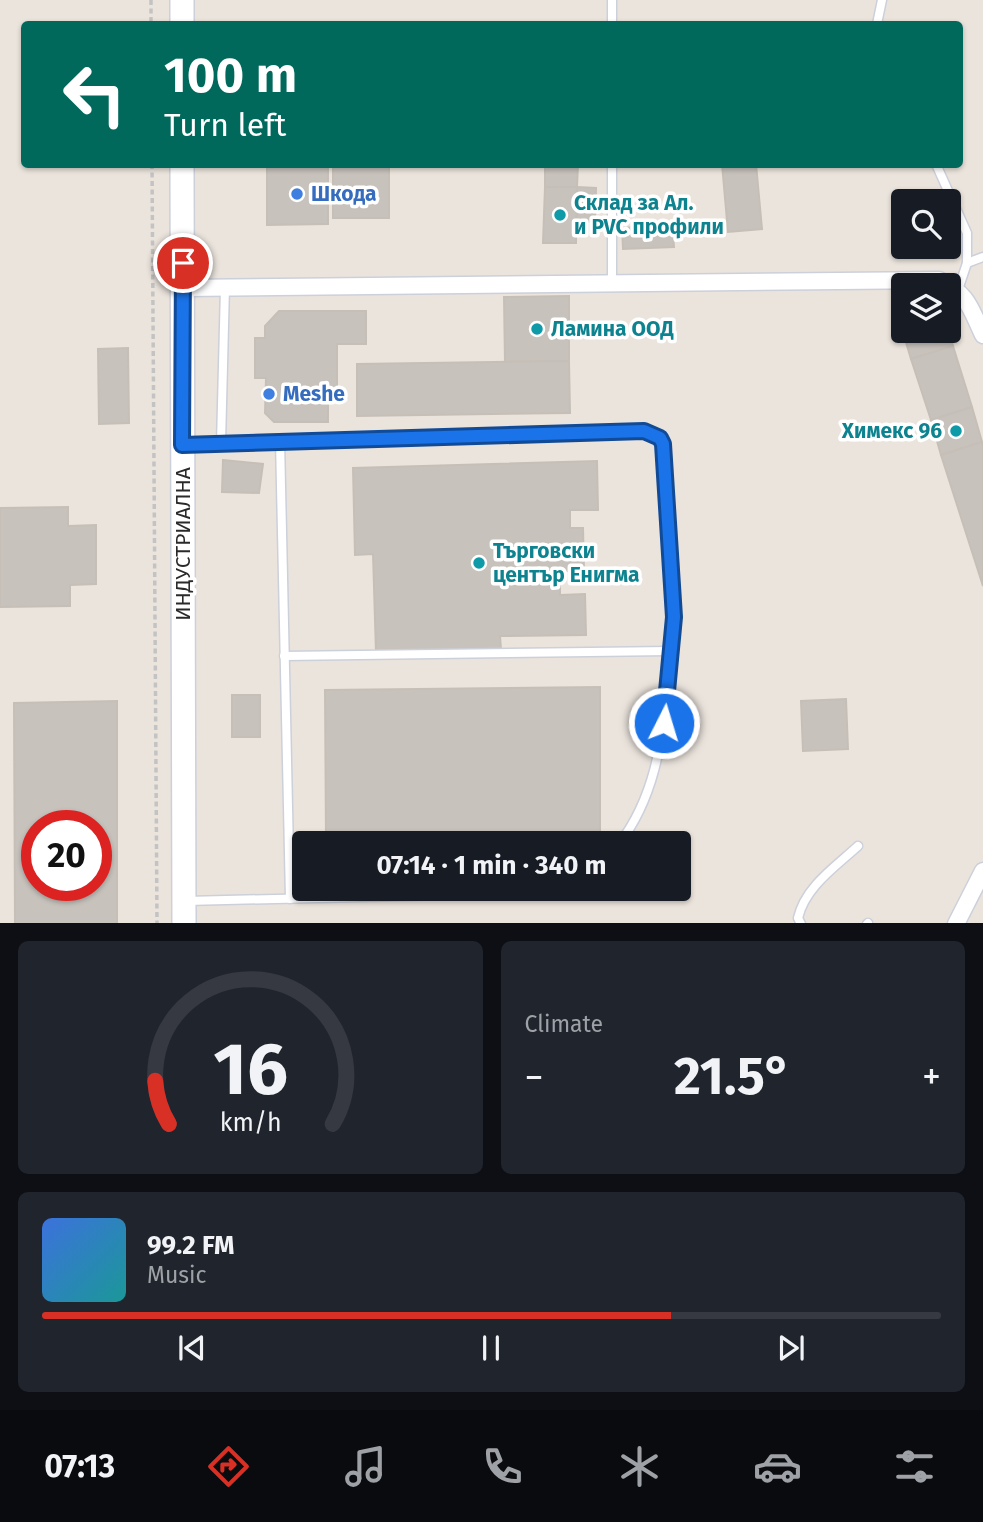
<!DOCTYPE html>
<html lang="en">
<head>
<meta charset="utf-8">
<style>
	:root { --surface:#171b24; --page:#20242c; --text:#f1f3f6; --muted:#9ea1a6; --line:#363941; --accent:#d93025 }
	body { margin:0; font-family:"Fira Sans",sans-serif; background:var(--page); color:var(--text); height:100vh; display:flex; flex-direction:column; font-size:26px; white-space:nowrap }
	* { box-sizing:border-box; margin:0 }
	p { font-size:23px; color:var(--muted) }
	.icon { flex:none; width:38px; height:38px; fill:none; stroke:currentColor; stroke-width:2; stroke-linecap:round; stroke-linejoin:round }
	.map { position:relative; height:923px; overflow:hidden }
	.side { display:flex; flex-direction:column; gap:18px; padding:18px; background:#0d0f14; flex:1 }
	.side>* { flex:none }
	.banner { position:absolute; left:21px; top:21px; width:942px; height:147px; border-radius:7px; box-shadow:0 2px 5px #0004; background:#00695c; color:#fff; overflow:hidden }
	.buttons { position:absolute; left:891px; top:189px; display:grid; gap:14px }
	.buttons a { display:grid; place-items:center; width:70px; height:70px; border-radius:7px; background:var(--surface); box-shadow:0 2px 5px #0004; font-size:35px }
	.speed { position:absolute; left:21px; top:810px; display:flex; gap:14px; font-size:35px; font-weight:700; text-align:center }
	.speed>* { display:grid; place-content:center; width:91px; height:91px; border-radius:50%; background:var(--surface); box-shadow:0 2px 5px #0004; line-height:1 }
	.speed .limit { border:10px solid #d22; background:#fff; color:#111 }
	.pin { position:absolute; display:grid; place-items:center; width:60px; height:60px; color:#fff; margin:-30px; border:4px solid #fff; border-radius:50%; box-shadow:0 2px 7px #0007 }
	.me { position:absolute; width:77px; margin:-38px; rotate:5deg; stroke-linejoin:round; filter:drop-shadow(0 0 5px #0008) }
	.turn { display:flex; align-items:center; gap:24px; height:147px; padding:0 28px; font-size:32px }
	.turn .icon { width:91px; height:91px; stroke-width:2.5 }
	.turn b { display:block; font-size:49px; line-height:60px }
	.big { font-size:52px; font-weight:700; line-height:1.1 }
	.side .card { flex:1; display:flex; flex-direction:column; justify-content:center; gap:10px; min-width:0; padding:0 24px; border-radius:10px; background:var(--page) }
	.side .dial { align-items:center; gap:0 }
	.dial svg { height:182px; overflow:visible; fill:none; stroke:var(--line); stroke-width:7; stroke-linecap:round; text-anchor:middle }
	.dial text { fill:var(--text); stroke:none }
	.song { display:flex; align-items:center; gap:21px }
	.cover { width:84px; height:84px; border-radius:10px; background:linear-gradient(135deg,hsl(220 70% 55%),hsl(180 70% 35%)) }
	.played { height:7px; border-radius:4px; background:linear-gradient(90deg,var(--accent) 70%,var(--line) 70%) }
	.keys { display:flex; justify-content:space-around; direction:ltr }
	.heat { display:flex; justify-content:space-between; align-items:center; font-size:38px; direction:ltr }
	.side .tiles { flex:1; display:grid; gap:18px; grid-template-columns:1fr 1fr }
	.card:last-child { grid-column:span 2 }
	.trip { position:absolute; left:292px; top:831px; width:399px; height:70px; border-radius:7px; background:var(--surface); box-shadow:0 2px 5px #0004; font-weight:700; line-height:70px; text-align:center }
	.tab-bar { display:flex; height:112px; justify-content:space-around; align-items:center; background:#090b0e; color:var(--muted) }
	.tab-bar .icon { width:49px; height:49px }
	.tab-bar .on { color:var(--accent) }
	.tab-bar b { font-size:32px; color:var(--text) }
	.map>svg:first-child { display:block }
	.building { fill:#c7c2bc; stroke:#c6bfb7; stroke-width:2; fill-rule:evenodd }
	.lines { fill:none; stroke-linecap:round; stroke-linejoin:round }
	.lane-casing { stroke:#ccd0db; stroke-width:11 }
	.street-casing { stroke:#ccd0db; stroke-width:19 }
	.secondary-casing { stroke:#ccd0db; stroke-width:26 }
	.path { stroke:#c3c3c3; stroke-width:3.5; stroke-dasharray:5 3.5; stroke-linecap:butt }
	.lane { stroke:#fff; stroke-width:8 }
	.street { stroke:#fff; stroke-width:16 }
	.secondary { stroke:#fff; stroke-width:23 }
	.route-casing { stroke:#114b97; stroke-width:18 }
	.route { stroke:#1a73e8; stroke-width:12 }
	.shop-dot { fill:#3f7fe0; stroke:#fff; stroke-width:2.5 }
	.culture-dot { fill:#0f9aa8; stroke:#fff; stroke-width:2.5 }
	.labels { text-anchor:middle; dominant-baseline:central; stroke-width:7; stroke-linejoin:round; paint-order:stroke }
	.shop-label { font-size:21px; font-weight:bold; fill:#366cbe; stroke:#fff; text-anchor:start }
	.culture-label { font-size:21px; font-weight:bold; fill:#0d838f; stroke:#fff; text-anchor:start }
	.street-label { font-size:21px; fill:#2a2a2a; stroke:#fff }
</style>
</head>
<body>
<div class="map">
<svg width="983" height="924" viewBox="0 0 983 924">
	<rect width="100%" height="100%" fill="#ebe4dd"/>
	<g class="building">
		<path d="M 267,164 L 328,164 L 328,224 L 267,225 Z"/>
		<rect x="333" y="164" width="56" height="54"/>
		<path d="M 545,164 L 578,164 L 577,187 L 545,187 Z"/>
		<path d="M 722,164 L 756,164 L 762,229 L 728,232 Z"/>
		<path d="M 545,187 L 577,187 L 576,243 L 543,243 Z"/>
		<path d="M 577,187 L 596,188 L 595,222 L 577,221 Z"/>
		<path d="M 655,226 L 655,235 L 673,235 L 674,247 L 623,249 L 622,228 Z"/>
		<path d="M 569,296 L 569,361 L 505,362 L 504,297 Z"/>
		<path d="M 903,304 L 903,331 L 948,331 L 953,346 L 911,359 L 895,306 Z"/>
		<path d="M 279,311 L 366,311 L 366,344 L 337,344 L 337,392 L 328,392 L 328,422 L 274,422 L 265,413 L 266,378 L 255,378 L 255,338 L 265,338 L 265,326 Z"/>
		<path d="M 953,346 L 972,407 L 931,420 L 911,359 Z"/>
		<path d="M 128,348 L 129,423 L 99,424 L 98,349 Z"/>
		<path d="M 569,361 L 570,413 L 357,416 L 357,364 Z"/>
		<path d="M 972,407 L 982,442 L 941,455 L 931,420 Z"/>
		<path d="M 982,442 L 983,444 L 983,586 L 941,455 Z"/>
		<path d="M 223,460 L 263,464 L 259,493 L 222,492 Z"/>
		<path d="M 597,461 L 598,510 L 570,510 L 570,528 L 583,528 L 584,571 L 560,571 L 560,595 L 585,594 L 586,635 L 500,636 L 501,649 L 376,653 L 373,554 L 355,555 L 353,468 Z"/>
		<path d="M 68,507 L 68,526 L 96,525 L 96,584 L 70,585 L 70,606 L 0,607 L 0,508 Z"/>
		<path d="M 600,687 L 600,836 L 326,839 L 325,690 Z"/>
		<rect x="232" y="695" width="28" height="42"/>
		<path d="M 846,699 L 848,749 L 803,751 L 801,701 Z"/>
		<path d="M 117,701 L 117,924 L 15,924 L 14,703 ZM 37,826 L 96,826 L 96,886 L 37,886 Z"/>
	</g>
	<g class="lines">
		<g class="lane-casing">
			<g id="lane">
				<path d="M 612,0 L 612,24"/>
				<path d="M 877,24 L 882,0"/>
				<path d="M 612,164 L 612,283"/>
				<path d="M 936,164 L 967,233 L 967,263 L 958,290"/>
				<path d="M 967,263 L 983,257"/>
				<path d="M 280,440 L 290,899"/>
				<path d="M 221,443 L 225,287"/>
				<path d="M 186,445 L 644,431 L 660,438 L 663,444 C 667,500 672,557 673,614 C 674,639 669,664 667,688 C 662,744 654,798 619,844"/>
				<path d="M 284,656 L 670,651"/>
				<path d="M 186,901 L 530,893 L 547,889"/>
				<path d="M 801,924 L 798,918 C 805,887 835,867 858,846"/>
				<path d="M 867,924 L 868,923"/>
			</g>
		</g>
		<g class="street-casing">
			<g id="street">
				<path d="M 183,288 L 939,280 C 968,294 970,307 983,335"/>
				<path d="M 956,924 L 983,871"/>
			</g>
		</g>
		<g class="secondary-casing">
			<g id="secondary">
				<path d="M 182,0 L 182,24"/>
				<path d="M 182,164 L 184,924"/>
			</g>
		</g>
		<g class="path">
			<path d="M 151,0 L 151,24"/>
			<path d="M 152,164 L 157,924"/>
		</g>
		<use href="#lane" class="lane"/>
		<use href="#street" class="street"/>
		<use href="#secondary" class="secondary"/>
	</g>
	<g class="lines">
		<g class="route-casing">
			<path id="route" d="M 183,263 L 182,445 L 644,431 L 660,438 L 663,444 L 674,617 L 664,723"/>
		</g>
		<use href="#route" class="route"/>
	</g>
	<g class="shop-dot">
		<circle cx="297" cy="194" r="7"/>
		<circle cx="269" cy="394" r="7"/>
	</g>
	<g class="culture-dot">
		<circle cx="560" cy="215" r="7"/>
		<circle cx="537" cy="329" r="7"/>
		<circle cx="956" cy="431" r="7"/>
		<circle cx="479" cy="563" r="7"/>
	</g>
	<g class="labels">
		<g class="shop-label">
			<text x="311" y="194">Шкода</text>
			<text x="283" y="394">Meshe</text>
		</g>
		<g class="culture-label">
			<text x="574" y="203">Склад за Ал.<tspan x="574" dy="24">и PVC профили</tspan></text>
			<text x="551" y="329">Ламина ООД</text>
			<text x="942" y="431" text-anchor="end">Химекс 96</text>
			<text x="493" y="551">Търговски<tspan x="493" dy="24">център Енигма</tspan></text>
		</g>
		<g class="street-label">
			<text transform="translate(183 544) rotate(-90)">ИНДУСТРИАЛНА</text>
		</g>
	</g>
</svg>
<div class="buttons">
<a><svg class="icon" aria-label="search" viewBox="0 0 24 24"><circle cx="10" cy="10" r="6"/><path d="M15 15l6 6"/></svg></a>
<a><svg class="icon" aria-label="layers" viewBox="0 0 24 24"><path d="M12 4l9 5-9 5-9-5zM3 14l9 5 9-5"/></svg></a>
</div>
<div class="speed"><div class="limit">20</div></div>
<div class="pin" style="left:183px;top:263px;background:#d93025"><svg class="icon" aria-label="arrive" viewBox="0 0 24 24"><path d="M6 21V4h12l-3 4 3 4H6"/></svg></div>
<svg class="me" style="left:664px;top:723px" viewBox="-20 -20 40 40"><circle r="17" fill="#1a73e8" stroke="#fff" stroke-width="3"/><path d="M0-11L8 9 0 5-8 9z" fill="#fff"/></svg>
<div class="trip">07:14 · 1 min · 340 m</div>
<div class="banner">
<div class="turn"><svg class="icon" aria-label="left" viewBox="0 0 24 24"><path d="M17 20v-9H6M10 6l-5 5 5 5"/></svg><div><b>100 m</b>Turn left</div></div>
</div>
</div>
<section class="side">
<div class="tiles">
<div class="card dial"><svg viewBox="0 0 100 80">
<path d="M14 69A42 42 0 1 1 86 69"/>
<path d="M14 69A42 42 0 0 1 8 50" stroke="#d93025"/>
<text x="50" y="56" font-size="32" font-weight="700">16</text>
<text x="50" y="72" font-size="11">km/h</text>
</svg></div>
<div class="card"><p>Climate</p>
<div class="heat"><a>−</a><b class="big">21.5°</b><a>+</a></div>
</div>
<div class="card">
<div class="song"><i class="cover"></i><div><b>99.2 FM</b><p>Music</p></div></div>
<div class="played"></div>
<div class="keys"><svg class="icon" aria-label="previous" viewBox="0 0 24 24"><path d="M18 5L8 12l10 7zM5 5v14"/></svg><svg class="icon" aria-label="pause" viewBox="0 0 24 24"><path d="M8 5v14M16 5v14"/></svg><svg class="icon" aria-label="next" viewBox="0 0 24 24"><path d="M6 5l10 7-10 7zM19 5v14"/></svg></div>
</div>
</div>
</section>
<nav class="tab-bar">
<b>07:13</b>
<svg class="icon on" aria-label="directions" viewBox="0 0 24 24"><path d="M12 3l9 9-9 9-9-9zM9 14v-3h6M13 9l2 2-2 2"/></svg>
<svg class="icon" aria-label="music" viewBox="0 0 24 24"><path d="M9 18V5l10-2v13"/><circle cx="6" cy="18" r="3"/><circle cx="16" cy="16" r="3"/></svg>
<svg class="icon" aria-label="phone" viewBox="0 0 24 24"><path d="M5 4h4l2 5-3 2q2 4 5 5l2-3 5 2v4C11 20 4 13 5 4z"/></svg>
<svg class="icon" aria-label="climate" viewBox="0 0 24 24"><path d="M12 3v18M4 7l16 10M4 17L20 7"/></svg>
<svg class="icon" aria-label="car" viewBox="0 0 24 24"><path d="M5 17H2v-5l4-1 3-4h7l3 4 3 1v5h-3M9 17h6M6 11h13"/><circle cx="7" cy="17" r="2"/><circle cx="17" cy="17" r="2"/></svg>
<svg class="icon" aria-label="filters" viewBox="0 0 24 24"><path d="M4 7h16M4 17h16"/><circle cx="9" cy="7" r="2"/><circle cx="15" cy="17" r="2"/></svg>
</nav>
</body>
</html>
